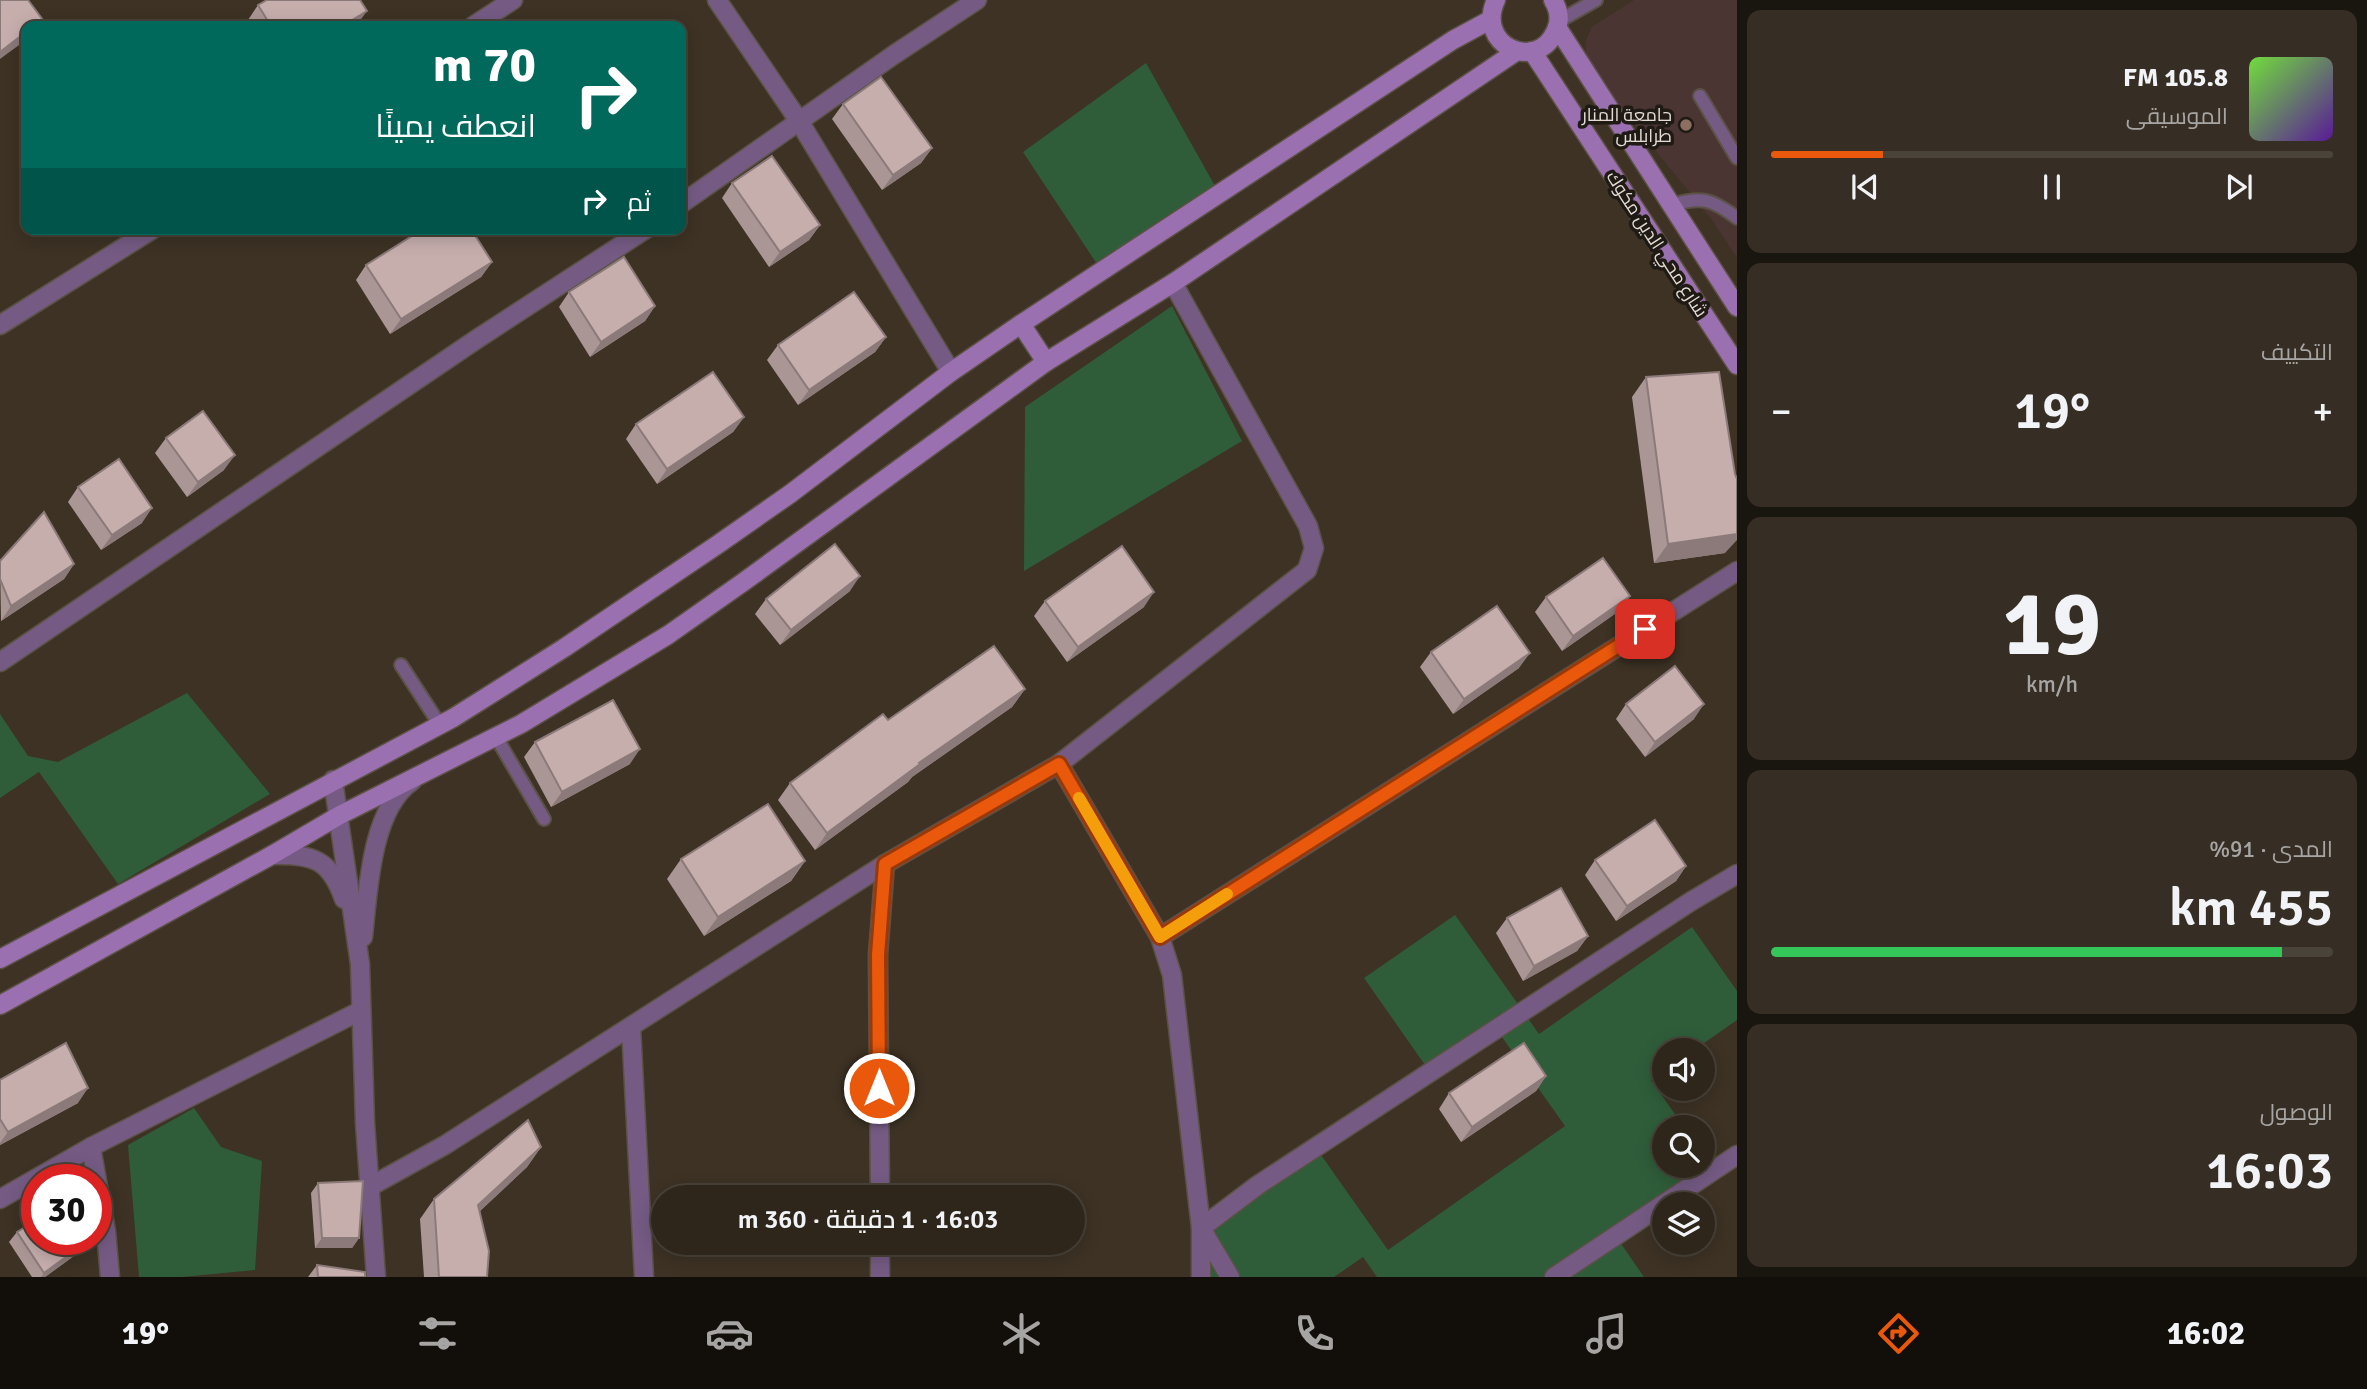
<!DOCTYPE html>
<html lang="ar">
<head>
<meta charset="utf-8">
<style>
	:root { --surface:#2e261b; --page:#362e24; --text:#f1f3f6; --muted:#a7a5a3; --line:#49433a; --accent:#ea580c }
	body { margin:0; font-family:Signika,Cairo,sans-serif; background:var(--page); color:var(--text); direction:rtl; height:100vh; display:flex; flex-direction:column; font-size:26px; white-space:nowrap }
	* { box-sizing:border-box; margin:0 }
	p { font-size:23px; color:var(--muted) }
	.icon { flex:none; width:38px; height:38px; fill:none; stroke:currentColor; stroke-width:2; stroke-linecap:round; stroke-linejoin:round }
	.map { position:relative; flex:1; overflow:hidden; direction:ltr }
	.drawer { display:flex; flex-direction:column; gap:10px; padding:10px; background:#19150f; width:630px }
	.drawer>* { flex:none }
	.hud { position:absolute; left:21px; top:21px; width:665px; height:214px; border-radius:14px; box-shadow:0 4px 18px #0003,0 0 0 2px var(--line); direction:rtl; background:#00695c; color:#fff; overflow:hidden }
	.controls { position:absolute; left:1652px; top:1038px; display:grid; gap:14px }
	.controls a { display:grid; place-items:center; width:63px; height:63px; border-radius:50%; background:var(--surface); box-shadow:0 4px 18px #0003,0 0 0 2px var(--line); font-size:35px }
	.speed { position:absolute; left:21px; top:1164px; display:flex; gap:14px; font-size:35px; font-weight:700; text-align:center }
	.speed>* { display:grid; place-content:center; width:91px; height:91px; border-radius:50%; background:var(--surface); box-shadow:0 4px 18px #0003,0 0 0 2px var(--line); line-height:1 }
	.speed .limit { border:10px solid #d22; background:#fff; color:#111 }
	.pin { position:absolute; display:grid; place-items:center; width:60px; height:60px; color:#fff; margin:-30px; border-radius:14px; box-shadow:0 4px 10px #0006 }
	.me { position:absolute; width:77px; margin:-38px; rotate:0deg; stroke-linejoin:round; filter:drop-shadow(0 0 5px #0008) }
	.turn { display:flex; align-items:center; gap:24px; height:147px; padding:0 35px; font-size:32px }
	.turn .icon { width:91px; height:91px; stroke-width:2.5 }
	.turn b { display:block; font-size:49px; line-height:60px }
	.then { display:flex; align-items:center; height:66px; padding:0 35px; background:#0003; gap:14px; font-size:26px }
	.big { font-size:52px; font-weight:600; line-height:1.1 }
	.drawer .widget { flex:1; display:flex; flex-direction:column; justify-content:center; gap:10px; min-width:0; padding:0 24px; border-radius:14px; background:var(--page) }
	.drawer .dial { align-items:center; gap:0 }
	.dial b { font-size:91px; line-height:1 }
	.song { display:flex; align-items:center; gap:21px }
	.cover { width:84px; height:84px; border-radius:10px; background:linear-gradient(135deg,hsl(100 70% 55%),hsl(270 70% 35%)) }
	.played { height:7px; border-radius:4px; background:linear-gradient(90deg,var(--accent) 20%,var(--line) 20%) }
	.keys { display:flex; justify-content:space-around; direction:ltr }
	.heat { display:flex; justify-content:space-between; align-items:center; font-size:38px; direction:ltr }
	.charge { height:10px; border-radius:5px; background:linear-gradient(90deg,#34c759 91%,var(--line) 0) }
	.trip { position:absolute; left:651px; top:1185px; width:434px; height:70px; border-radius:35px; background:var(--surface); box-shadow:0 4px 18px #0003,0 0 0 2px var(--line); font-weight:600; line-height:70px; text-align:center; direction:rtl }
	.menu { display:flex; height:112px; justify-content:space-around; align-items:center; background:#120f0b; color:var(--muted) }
	.menu .icon { width:49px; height:49px }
	.menu .on { color:var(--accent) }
	.menu b { font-size:32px; color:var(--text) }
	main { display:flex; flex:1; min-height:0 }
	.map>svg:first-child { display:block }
	.education { fill:#4a3533 }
	.green { fill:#2f5d3a }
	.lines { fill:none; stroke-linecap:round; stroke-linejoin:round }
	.lane-casing { stroke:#5b5144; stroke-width:16 }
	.street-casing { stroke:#5b5144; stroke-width:21 }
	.secondary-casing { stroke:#5b5144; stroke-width:21 }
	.lane { stroke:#755b84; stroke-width:12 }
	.street { stroke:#755b84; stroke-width:18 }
	.secondary { stroke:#9a70b1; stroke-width:18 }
	.wall { fill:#aa9695 }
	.shaded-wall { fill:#8b7a79 }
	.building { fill:#c6aead; stroke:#8b7a79; stroke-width:2 }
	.route-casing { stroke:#983908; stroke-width:18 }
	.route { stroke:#ea580c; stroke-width:12 }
	.slow { stroke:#f59e0b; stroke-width:12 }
	.education-dot { fill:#8d6e63; stroke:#1f1a14; stroke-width:2.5 }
	.labels { text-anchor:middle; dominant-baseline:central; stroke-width:7; stroke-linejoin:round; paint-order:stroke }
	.poi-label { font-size:18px; fill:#e4dcd4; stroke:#1f1a14; text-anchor:end }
	.street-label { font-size:18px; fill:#e4dcd4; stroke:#1f1a14 }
</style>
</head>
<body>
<main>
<section class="drawer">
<div class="widget">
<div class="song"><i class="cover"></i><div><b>105.8 FM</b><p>الموسيقى</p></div></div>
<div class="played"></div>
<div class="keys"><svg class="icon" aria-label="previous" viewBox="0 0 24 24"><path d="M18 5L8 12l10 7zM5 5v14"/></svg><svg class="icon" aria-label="pause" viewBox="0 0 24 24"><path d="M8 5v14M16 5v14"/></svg><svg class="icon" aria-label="next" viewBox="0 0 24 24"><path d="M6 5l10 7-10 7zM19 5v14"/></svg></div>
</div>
<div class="widget"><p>التكييف</p>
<div class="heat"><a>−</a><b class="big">19°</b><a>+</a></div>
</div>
<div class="widget dial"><b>19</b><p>km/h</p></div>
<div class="widget"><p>المدى · 91%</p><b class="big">455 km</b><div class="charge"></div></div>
<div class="widget"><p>الوصول</p><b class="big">16:03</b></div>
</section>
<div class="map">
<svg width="1737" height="1277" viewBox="0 0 1737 1277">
	<rect width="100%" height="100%" fill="#3d3224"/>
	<path class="education" d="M 1634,0 L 1737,0 L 1737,258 L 1713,221 L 1621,108 L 1586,54 L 1586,40 L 1592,27 Z"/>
	<g class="green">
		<path d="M 1146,63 L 1215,186 L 1097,264 L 1023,152 Z"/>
		<path d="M 1172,306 L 1242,441 L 1024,571 L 1025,407 Z"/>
		<path d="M 187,693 L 270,794 L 118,884 L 39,772 L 0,798 L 0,714 L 28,756 L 58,762 Z"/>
		<path d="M 1455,915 L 1539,1034 L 1692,927 L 1737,991 L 1737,1020 L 1694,1050 L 1664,1050 L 1664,1071 L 1651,1080 L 1684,1127 L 1664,1127 L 1664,1166 L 1703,1166 L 1703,1153 L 1712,1166 L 1613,1232 L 1644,1277 L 1377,1277 L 1363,1257 L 1334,1277 L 1209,1277 L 1204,1221 L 1314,1145 L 1388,1250 L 1565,1126 L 1497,1030 L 1432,1075 L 1364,978 Z"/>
		<path d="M 194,1108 L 221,1147 L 262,1161 L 255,1270 L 182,1277 L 139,1277 L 128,1145 Z"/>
	</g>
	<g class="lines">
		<g class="lane-casing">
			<g id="lane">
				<path d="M 1559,21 L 1596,0"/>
				<path d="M 1700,96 L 1737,158"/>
				<path d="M 1671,205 C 1702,196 1712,199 1737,218"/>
				<path d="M 401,665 L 440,725"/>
				<path d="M 496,737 L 544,819"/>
			</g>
		</g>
		<g class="street-casing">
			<g id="street">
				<path d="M 717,0 L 799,121 L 951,372"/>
				<path d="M 473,26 L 513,0"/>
				<path d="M 681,204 L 895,54 L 977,0"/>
				<path d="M 0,325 L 153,229"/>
				<path d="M 0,662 L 477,339 L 646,229"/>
				<path d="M 1059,764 L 1160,937 L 1172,975 L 1201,1228 L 1201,1277"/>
				<path d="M 333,780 L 360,964 L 365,1123 L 376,1277"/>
				<path d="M 272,855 C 313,854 330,859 344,899"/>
				<path d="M 363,937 C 368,891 371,809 412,781"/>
				<path d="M 1160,937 L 1737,571"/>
				<path d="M 631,1027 L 644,1277"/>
				<path d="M 91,1147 L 106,1231 L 110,1277"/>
				<path d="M 371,1186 L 445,1145 L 885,864 L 1059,764 L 1307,570 L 1314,548 L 1308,526 L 1173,283"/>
				<path d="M 880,1197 L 878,955 L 885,864"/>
				<path d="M 0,1199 L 91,1147 L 360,1011"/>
				<path d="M 880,1277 L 880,1242"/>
				<path d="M 1230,1277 L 1201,1228 L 1258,1185 L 1690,902 L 1737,874"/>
				<path d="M 1554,1277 L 1737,1155"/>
			</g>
		</g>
		<g class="secondary-casing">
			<g id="secondary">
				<path d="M 1496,0 C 1475,45 1536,73 1555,32 C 1561,21 1559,10 1553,0"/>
				<path d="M 1557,27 L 1737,307"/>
				<path d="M 1532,51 L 1737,365"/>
				<path d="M 1021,324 L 1046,362"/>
				<path d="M 0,959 L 453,718 L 564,648 L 717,545 L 790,494 L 951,372 L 1021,324 L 1453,40 L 1490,20"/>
				<path d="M 0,1005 L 272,855 L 340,815 L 521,724 L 668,635 L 742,583 L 1046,362 L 1173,283 L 1517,51"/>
			</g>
		</g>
		<use href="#lane" class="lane"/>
		<use href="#street" class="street"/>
		<use href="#secondary" class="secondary"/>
	</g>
	<g class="wall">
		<path d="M 258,5 L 356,26 L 252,26 L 248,20 Z"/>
		<path d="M 843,104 L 932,148 L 921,163 L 882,190 L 832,119 Z"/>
		<path d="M 732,183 L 820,225 L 809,240 L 769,267 L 722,198 Z"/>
		<path d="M 492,262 L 481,277 L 390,334 L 356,280 L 366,265 Z"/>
		<path d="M 569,292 L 655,306 L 645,321 L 590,357 L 559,307 Z"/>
		<path d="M 886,337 L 875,352 L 798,405 L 767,360 L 778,345 Z"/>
		<path d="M 1646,377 L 1735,474 L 1725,553 L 1654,563 L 1632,397 Z"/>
		<path d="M 744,417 L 733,432 L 657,484 L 626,439 L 636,424 Z"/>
		<path d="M 166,438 L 224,470 L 187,497 L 155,453 Z"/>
		<path d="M 78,487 L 142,523 L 101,550 L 68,502 Z"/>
		<path d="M 0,561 L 74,564 L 64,579 L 1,621 Z"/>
		<path d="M 850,591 L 780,645 L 755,614 L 766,599 Z"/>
		<path d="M 1630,596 L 1619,611 L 1562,651 L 1535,612 L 1546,597 Z"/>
		<path d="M 1045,601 L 1144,607 L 1067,662 L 1034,616 Z"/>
		<path d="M 1431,652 L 1519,668 L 1453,714 L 1420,667 Z"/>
		<path d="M 1025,689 L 1012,707 L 912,777 L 908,782 L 815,850 L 778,800 L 790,783 L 888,720 Z"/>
		<path d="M 1626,704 L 1694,719 L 1645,757 L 1616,719 Z"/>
		<path d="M 535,742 L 630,764 L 551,807 L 524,757 Z"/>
		<path d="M 681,859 L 805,861 L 791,881 L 704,936 L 667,879 Z"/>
		<path d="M 1595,860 L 1686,866 L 1676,881 L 1616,921 L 1585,875 Z"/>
		<path d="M 1507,918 L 1588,936 L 1577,951 L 1523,981 L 1496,933 Z"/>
		<path d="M 1546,1076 L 1536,1091 L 1461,1142 L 1439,1109 L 1449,1093 Z"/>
		<path d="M 0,1080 L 78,1103 L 0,1145 Z"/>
		<path d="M 541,1147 L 527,1167 L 480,1211 L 487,1277 L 424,1277 L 420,1219 L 434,1199 Z"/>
		<path d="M 318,1183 L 359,1238 L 352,1248 L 315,1248 L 311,1193 Z"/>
		<path d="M 17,1232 L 85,1243 L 78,1253 L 45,1277 L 32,1277 L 9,1242 Z"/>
		<path d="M 317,1265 L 365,1277 L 308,1277 Z"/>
	</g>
	<g class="shaded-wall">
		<path d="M 367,11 L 356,26 L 342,26 Z"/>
		<path d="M 26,32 L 26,40 L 0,59 L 0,52 Z"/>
		<path d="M 932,148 L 921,163 L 882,190 L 893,175 Z"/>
		<path d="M 820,225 L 809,240 L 769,267 L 780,252 Z"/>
		<path d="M 492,262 L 481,277 L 390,334 L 401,319 Z"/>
		<path d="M 655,306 L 645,321 L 590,357 L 601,342 Z"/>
		<path d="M 886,337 L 875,352 L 798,405 L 809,390 Z"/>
		<path d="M 744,417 L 733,432 L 657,484 L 667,469 Z"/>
		<path d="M 235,455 L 224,470 L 187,497 L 198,482 Z"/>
		<path d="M 152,508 L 142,523 L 101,550 L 112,535 Z"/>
		<path d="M 1737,534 L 1737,540 L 1725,553 L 1654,563 L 1668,544 Z"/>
		<path d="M 74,564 L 64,579 L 1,621 L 11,606 Z"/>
		<path d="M 860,576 L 850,591 L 780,645 L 791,630 Z"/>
		<path d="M 1154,592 L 1144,607 L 1067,662 L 1078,647 Z"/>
		<path d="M 1630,596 L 1619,611 L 1562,651 L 1573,636 Z"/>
		<path d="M 1530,653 L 1519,668 L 1453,714 L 1464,699 Z"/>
		<path d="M 1025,689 L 1012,707 L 912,777 L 908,782 L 815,850 L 827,833 L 919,763 Z"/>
		<path d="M 1704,704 L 1694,719 L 1645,757 L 1655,742 Z"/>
		<path d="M 640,749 L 630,764 L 551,807 L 562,792 Z"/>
		<path d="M 805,861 L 791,881 L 704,936 L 718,917 Z"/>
		<path d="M 1686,866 L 1676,881 L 1616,921 L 1627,906 Z"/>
		<path d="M 1588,936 L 1577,951 L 1523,981 L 1534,966 Z"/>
		<path d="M 1546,1076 L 1536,1091 L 1461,1142 L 1472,1127 Z"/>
		<path d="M 88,1088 L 78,1103 L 0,1145 L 0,1143 L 8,1132 Z"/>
		<path d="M 541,1147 L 527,1167 L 465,1225 L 478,1205 Z"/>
		<path d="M 322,1238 L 359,1238 L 352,1248 L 315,1248 Z"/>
		<path d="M 85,1243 L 78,1253 L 45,1277 L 41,1277 L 44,1273 Z"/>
	</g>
	<g class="building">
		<path d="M 0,0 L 28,0 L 43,20 L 35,26 L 26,26 L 26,32 L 0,52 Z"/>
		<path d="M 267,0 L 360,0 L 367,11 L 342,26 L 271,26 L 258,5 Z"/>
		<path d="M 881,77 L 932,148 L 893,175 L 843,104 Z"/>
		<path d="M 772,156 L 820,225 L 780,252 L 732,183 Z"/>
		<path d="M 423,229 L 471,229 L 492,262 L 401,319 L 366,265 Z"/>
		<path d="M 624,257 L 655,306 L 601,342 L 569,292 Z"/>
		<path d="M 854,292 L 886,337 L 809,390 L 778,345 Z"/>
		<path d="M 713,372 L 744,417 L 667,469 L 636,424 Z"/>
		<path d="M 1719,372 L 1735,474 L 1737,479 L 1737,534 L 1668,544 L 1646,377 Z"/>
		<path d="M 203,411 L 235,455 L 198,482 L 166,438 Z"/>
		<path d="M 119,459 L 152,508 L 112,535 L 78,487 Z"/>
		<path d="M 44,512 L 74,564 L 11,606 L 0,579 L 0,561 Z"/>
		<path d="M 835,544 L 860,576 L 791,630 L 766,599 Z"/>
		<path d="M 1122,546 L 1154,592 L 1078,647 L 1045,601 Z"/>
		<path d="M 1603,558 L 1630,596 L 1573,636 L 1546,597 Z"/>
		<path d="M 1497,606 L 1530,653 L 1464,699 L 1431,652 Z"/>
		<path d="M 994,646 L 1025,689 L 919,763 L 920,764 L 827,833 L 790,783 L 883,714 L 888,720 Z"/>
		<path d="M 1675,666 L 1704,704 L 1655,742 L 1626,704 Z"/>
		<path d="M 613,700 L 640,749 L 562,792 L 535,742 Z"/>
		<path d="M 768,804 L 805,861 L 718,917 L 681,859 Z"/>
		<path d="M 1655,820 L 1686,866 L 1627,906 L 1595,860 Z"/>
		<path d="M 1561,888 L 1588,936 L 1534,966 L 1507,918 Z"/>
		<path d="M 66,1043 L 88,1088 L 8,1132 L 0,1119 L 0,1080 Z"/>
		<path d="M 1524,1043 L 1546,1076 L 1472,1127 L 1449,1093 Z"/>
		<path d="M 528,1120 L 541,1147 L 478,1205 L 489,1251 L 487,1277 L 439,1277 L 434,1199 Z"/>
		<path d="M 363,1181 L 359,1238 L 322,1238 L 318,1183 Z"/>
		<path d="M 37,1220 L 37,1239 L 82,1239 L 85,1243 L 44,1273 L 17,1232 Z"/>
		<path d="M 317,1265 L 365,1272 L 365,1277 L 318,1277 Z"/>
	</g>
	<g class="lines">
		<g class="route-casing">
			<path id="route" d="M 879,1088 L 878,955 L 885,864 L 1059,764 L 1160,937 L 1645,629"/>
		</g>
		<use href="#route" class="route"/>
		<path class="slow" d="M 1079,798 L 1160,937 L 1227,894"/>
	</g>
	<circle class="education-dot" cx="1686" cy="125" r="7"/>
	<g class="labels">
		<g class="poi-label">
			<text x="1672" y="115">جامعة المنار<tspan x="1672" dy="21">طرابلس</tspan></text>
		</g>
		<g class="street-label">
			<text transform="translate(1657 244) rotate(57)">شارع محي الدين مكوك</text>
		</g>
	</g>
</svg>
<div class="controls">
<a><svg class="icon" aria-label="sound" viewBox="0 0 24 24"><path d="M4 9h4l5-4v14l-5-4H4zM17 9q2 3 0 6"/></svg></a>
<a><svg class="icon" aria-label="search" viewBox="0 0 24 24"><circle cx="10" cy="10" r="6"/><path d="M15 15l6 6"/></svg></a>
<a><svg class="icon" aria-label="layers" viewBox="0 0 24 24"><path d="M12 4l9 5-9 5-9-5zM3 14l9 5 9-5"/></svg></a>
</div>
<div class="speed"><div class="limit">30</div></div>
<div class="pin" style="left:1645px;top:629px;background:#d93025"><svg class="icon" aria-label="arrive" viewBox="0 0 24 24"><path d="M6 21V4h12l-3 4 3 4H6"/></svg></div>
<svg class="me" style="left:879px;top:1088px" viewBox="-20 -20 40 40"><circle r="17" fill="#ea580c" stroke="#fff" stroke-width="3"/><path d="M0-11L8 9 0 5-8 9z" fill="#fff"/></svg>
<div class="trip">16:03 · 1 دقيقة · 360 m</div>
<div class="hud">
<div class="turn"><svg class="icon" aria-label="right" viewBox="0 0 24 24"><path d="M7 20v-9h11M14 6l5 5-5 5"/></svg><div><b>70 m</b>انعطف يمينًا</div></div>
<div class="then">ثم<svg class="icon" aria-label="right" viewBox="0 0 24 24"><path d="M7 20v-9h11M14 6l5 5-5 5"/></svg></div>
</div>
</div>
</main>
<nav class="menu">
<b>16:02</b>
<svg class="icon on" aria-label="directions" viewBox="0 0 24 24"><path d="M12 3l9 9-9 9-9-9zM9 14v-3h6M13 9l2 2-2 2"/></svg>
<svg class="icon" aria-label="music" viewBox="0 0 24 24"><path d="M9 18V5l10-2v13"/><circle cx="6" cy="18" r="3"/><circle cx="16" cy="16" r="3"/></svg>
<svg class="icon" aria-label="phone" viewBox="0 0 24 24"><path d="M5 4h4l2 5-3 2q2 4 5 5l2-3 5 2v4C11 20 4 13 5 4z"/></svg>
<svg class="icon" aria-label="climate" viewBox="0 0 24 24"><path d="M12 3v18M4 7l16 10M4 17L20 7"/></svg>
<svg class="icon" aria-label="car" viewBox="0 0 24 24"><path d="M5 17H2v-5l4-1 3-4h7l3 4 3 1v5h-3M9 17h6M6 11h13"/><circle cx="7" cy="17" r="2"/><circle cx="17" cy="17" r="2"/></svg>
<svg class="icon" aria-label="filters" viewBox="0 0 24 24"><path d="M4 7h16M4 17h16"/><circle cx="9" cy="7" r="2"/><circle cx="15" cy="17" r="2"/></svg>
<b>19°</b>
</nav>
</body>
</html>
